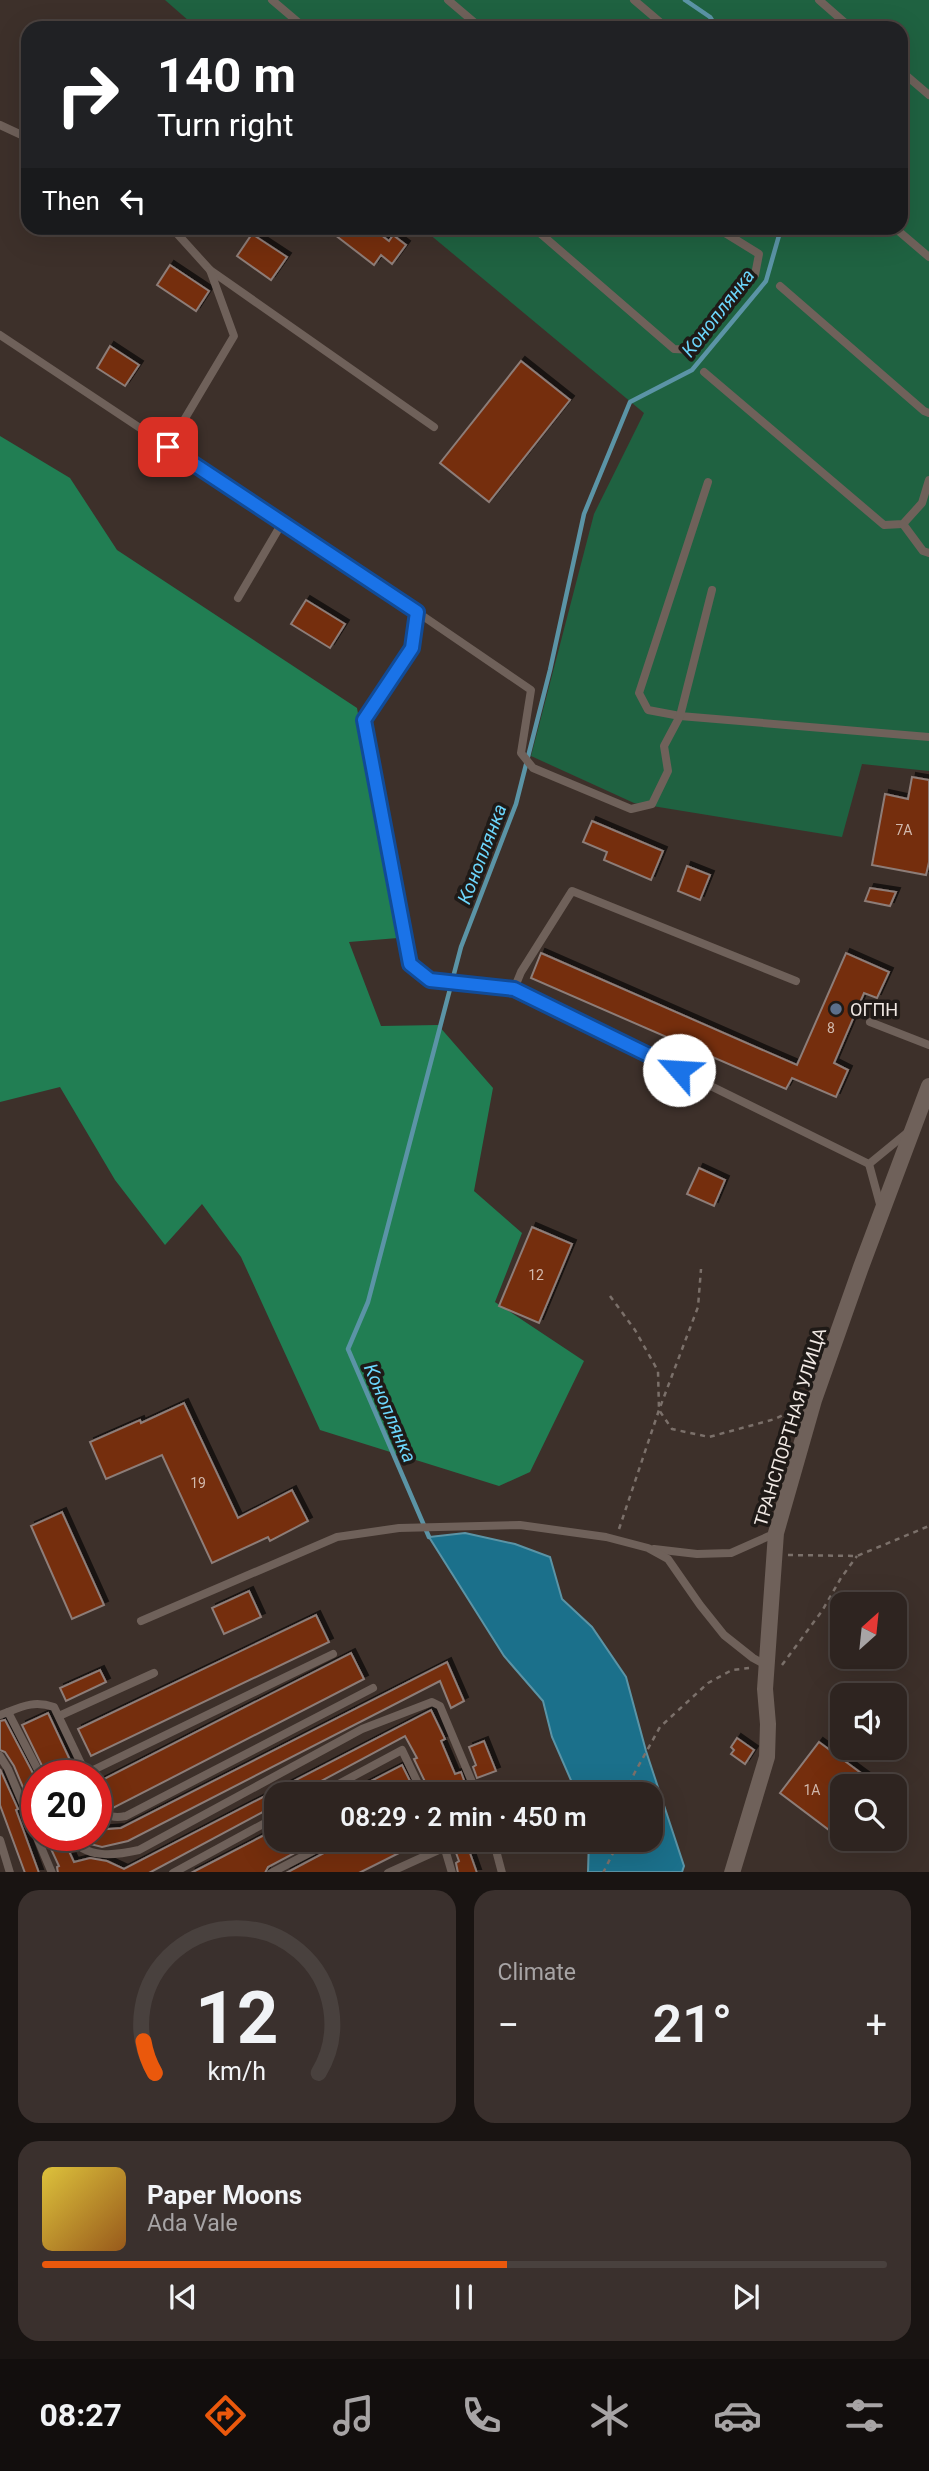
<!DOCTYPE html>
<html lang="en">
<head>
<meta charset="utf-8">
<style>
	:root { --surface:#2e2420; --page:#3a302d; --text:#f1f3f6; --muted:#a7a4a5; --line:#49413e; --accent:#ea580c }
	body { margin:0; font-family:Roboto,sans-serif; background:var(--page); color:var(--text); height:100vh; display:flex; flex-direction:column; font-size:26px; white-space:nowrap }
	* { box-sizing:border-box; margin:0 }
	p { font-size:23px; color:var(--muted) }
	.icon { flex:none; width:38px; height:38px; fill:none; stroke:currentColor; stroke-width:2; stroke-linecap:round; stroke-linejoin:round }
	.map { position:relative; height:1872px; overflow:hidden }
	.panel { display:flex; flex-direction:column; gap:18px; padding:18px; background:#191412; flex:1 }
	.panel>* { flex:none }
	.guide { position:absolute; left:21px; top:21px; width:887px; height:214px; border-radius:21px; box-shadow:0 7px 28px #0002,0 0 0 2px var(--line); background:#202124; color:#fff; overflow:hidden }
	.needle { width:46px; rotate:27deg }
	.tools { position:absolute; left:830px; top:1592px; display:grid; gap:14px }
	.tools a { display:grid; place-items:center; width:77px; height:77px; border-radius:14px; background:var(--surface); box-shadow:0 7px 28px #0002,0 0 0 2px var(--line); font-size:35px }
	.speed { position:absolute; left:21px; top:1760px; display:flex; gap:14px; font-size:35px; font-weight:700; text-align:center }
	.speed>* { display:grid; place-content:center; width:91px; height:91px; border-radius:50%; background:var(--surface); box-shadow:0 7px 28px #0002,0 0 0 2px var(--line); line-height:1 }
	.speed .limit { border:10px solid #d22; background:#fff; color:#111 }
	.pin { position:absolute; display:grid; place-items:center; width:60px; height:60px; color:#fff; margin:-30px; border-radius:14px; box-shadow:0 4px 10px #0006 }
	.me { position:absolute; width:77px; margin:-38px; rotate:296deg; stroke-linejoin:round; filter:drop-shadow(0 0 5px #0008) }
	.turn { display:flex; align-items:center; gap:24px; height:147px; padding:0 21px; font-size:32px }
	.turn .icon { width:91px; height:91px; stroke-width:2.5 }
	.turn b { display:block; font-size:49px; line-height:60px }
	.then { display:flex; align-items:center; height:66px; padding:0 21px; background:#0003; gap:14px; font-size:26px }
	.big { font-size:52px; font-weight:600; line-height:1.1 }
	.panel .card { flex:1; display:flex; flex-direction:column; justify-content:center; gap:10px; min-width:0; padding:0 24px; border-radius:21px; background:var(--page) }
	.panel .dial { align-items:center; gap:0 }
	.dial svg { height:182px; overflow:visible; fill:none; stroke:var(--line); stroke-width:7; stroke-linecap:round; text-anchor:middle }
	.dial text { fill:var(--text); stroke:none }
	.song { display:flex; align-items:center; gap:21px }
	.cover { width:84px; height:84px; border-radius:10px; background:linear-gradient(135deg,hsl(50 70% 55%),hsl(30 70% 35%)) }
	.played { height:7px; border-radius:4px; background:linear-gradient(90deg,var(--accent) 55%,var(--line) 55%) }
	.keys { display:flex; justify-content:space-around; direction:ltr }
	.heat { display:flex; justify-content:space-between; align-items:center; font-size:38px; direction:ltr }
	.panel .tiles { flex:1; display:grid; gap:18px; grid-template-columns:1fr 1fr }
	.card:last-child { grid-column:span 2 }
	.trip { position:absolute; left:264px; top:1782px; width:399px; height:70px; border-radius:21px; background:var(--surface); box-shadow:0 7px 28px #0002,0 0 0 2px var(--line); font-weight:600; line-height:70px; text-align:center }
	.menu { display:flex; height:112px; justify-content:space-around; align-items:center; background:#120e0d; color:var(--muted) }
	.menu .icon { width:49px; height:49px }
	.menu .current { color:var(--accent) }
	.menu b { font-size:32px; color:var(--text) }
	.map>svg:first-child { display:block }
	.green { fill:#1f6241 }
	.forest { fill:#217e53 }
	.water { fill:#1b708b; stroke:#5b94a6; stroke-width:2 }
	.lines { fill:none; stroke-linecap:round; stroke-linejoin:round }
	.stream { stroke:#5b94a6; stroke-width:4.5 }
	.building { fill:#752d0e; stroke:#8d7d78; stroke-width:2; filter:url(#shadow) }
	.path { stroke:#7b706a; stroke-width:2.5; stroke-dasharray:5 5; stroke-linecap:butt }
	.lane { stroke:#6f615a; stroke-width:8 }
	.street { stroke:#6f615a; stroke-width:16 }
	.route-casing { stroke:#114b97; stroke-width:18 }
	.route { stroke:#1a73e8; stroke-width:12 }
	.service-dot { fill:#5c6f8a; stroke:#1f1a17; stroke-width:2.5 }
	.labels { text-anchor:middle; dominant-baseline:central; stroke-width:7; stroke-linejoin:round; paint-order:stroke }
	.number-label { font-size:14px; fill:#d2baae }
	.poi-label { font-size:18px; fill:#f1e9e4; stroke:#1f1a17; text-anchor:start }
	.street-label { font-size:18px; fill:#f1e9e4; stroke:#1f1a17 }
	.water-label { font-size:19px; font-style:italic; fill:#6cd6fc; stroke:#1f1a17 }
</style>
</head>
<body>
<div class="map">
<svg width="929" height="1873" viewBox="0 0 929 1873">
	<defs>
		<filter id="shadow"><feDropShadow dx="4" dy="-4" stdDeviation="0" flood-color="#0009"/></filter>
	</defs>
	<rect width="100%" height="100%" fill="#3d302a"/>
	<path class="green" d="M 165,0 L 929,0 L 929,771 L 862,764 L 842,837 L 634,803 L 531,756 L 594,514 L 644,413 L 422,228 L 901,228 L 901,28 L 197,28 Z"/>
	<path class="forest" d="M 0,436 L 70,478 L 117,550 L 357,708 L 398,938 L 349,942 L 381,1026 L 438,1025 L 493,1088 L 474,1191 L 522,1233 L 495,1302 L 584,1361 L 530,1472 L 499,1486 L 320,1430 L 241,1257 L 202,1204 L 165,1245 L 115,1180 L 60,1087 L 0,1102 Z"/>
	<path class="water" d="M 465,1533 L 515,1544 L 550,1557 L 562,1599 L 592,1627 L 626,1677 L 646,1751 L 684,1866 L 682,1872 L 588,1872 L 589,1839 L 651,1839 L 651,1794 L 577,1794 L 552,1737 L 543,1701 L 504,1656 L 429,1537 Z"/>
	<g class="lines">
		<g class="stream">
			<path d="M 685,0 L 710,17 L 717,28"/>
			<path d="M 429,1537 L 348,1349 L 368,1302 L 461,947 L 516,804 L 550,670 L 584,514 L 630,402 L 692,370 L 766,281 L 780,232 L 778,228"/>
		</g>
	</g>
	<g class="building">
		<path d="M 326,228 L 372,228 L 389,241 L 393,235 L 406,245 L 392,264 L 381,255 L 374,265 Z"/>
		<path d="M 252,234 L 287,257 L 271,280 L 237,256 Z"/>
		<path d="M 170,265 L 209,291 L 196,311 L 157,285 Z"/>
		<path d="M 110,346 L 139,365 L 125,386 L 97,368 Z"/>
		<path d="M 521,361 L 570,400 L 489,502 L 440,463 Z"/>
		<path d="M 306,600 L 345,624 L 330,648 L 291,624 Z"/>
		<path d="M 912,777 L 929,780 L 929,862 L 926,875 L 872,865 L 885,794 L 908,799 Z"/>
		<path d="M 592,821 L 663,851 L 651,880 L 604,860 L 607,852 L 583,842 Z"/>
		<path d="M 687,866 L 710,875 L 700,900 L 678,891 Z"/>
		<path d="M 870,888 L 896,892 L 890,906 L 865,901 Z"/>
		<path d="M 541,953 L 797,1065 L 846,953 L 889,972 L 877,998 L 864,993 L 834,1063 L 848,1070 L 836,1097 L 792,1078 L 786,1089 L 531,978 Z"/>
		<path d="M 699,1168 L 725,1180 L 714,1206 L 687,1194 Z"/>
		<path d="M 532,1227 L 572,1244 L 539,1323 L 499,1306 Z"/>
		<path d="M 184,1403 L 238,1518 L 292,1490 L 308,1521 L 270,1541 L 268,1537 L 212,1563 L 162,1455 L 106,1479 L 90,1442 L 140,1420 L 141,1423 Z"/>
		<path d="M 62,1512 L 104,1605 L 72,1619 L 31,1526 Z"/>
		<path d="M 249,1591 L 261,1617 L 224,1634 L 212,1608 Z"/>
		<path d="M 316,1615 L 329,1642 L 91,1756 L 78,1729 Z"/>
		<path d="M 351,1653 L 364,1679 L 111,1809 L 102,1791 L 96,1788 L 96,1783 Z"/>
		<path d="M 447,1662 L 464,1701 L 451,1708 L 440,1681 L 128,1841 L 102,1847 L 90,1844 L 86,1836 L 96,1836 L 96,1830 L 121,1828 Z"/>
		<path d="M 100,1670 L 106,1682 L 66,1701 L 60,1688 Z"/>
		<path d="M 431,1710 L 445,1739 L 441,1741 L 455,1774 L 461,1772 L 465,1783 L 440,1794 L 431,1794 L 414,1759 L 417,1758 L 405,1736 L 297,1794 L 276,1794 L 276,1805 L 149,1873 L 58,1873 L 57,1867 L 59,1866 L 45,1836 L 62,1836 L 74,1862 L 90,1858 L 107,1861 L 124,1869 Z"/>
		<path d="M 48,1713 L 70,1760 L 78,1776 L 47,1776 L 22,1725 Z"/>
		<path d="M 5,1720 L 37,1781 L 37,1801 L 30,1804 L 14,1766 L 5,1752 L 0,1750 L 0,1721 Z"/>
		<path d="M 737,1738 L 754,1750 L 745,1764 L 731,1754 L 734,1750 L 731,1747 Z"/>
		<path d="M 484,1741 L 496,1771 L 477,1778 L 473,1767 L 476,1765 L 469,1747 Z"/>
		<path d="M 819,1742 L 880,1787 L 842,1787 L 842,1822 L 833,1833 L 780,1793 Z"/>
		<path d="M 402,1765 L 415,1791 L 410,1794 L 346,1794 Z"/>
		<path d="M 0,1769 L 18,1809 L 16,1810 L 39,1873 L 25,1873 L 0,1805 Z"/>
		<path d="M 276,1829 L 276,1839 L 321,1839 L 268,1867 L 265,1873 L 191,1873 Z"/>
		<path d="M 342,1839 L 427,1839 L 359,1873 L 286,1873 L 339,1845 Z"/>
		<path d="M 451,1839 L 465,1839 L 477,1873 L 458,1873 L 456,1863 L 459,1861 Z"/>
	</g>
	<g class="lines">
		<g class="path">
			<path d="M 610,1296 L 635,1330 L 658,1371 L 659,1410 L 672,1429 L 709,1437 L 775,1419 L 795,1409"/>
			<path d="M 619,1529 L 659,1410 L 698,1307 L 701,1269"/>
			<path d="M 788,1555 L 857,1556 L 929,1526"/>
			<path d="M 782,1665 L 822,1611 L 841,1578 L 857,1556"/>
			<path d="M 626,1794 L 634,1774 L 660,1727 L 708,1683 L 732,1670 L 749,1668"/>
			<path d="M 603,1873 L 620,1839"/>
		</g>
		<g class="lane">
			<path d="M 272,0 L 305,28"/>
			<path d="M 448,0 L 481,28"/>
			<path d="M 634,0 L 667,28"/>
			<path d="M 819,0 L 851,28"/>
			<path d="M 901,71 L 929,95"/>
			<path d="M 0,125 L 28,138"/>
			<path d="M 172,228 L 210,270 L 434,427"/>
			<path d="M 534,228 L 674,349 L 693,350 L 755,275 L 759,254 L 717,228"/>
			<path d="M 895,228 L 929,257"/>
			<path d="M 780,286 L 924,411 L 929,413"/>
			<path d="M 0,335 L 417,612 L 412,648 L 364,720 L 410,964 L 430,980 L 514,989 L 869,1164 L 908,1132"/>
			<path d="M 704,372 L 884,525 L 903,524 L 922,503 L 929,480"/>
			<path d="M 168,447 L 234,336 L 210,270"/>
			<path d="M 708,482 L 639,693 L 648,710 L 680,716 L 929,737"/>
			<path d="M 903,524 L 923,551 L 929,553"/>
			<path d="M 238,598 L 282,523"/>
			<path d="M 417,612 L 531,690 L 521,753 L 533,768 L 631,809 L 652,804 L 668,771 L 664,746 L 680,716 L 712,590"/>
			<path d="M 514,989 L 521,972 L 572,891 L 796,981"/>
			<path d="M 870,1022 L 929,1045"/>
			<path d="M 869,1164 L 881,1208"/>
			<path d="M 654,1549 L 697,1554 L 731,1553 L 776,1533"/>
			<path d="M 141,1621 L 337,1537 L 399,1528 L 520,1525 L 606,1537 L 648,1548 L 668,1559 L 700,1605 L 724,1635 L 753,1658 L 766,1665"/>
			<path d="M 8,1712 C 25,1705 36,1701 54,1707 L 87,1776"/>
			<path d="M 0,1715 L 8,1712 L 41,1776"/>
			<path d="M 59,1716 L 154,1673"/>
			<path d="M 0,1756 L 8,1769 L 52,1873"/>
			<path d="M 85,1774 L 333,1654"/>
			<path d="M 96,1794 C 104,1812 105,1820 126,1816 L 373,1688"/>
			<path d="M 320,1794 L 402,1750 L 423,1794"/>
			<path d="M 71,1836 C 84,1860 117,1855 139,1850 L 362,1729 L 432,1702 L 440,1706 L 477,1794"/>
			<path d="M 442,1839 L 452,1873"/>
			<path d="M 493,1839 L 502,1873"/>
			<path d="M 0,1840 L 10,1873"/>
			<path d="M 173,1873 L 276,1817"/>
			<path d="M 271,1873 L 336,1839"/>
			<path d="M 388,1873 L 443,1848"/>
		</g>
		<path class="street" d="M 732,1873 L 767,1757 L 768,1724 L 765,1689 L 776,1533 L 814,1400 L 861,1267 L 929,1086"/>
	</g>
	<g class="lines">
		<g class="route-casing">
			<path id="route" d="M 168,447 L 417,612 L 412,648 L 364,720 L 410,964 L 430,980 L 514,989 L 679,1070"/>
		</g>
		<use href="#route" class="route"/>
	</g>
	<circle class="service-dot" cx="836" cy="1009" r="7"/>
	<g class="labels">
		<g class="number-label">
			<text x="904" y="830">7А</text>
			<text x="831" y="1028">8</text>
			<text x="536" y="1275">12</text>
			<text x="198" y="1483">19</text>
			<text x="812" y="1790">1А</text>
		</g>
		<g class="poi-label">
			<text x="850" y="1009">ОГПН</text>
		</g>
		<g class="street-label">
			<text transform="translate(790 1427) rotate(-73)">ТРАНСПОРТНАЯ УЛИЦА</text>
		</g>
		<g class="water-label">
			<text transform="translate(718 313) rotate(-52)">Коноплянка</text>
			<text transform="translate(482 854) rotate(-69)">Коноплянка</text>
			<text transform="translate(390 1413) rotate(67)">Коноплянка</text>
		</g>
	</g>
</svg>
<div class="tools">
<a><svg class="needle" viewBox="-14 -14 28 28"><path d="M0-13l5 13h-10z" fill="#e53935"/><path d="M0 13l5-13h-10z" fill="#a7a4a5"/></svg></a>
<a><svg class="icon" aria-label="sound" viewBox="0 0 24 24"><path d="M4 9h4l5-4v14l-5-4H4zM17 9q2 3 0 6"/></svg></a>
<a><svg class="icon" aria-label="search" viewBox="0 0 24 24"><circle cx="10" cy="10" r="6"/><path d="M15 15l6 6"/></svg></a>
</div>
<div class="speed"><div class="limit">20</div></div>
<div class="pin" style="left:168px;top:447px;background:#d93025"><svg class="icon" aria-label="arrive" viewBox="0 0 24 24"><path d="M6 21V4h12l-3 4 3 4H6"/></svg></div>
<svg class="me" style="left:679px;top:1070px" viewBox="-20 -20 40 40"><circle r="19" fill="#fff"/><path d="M0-13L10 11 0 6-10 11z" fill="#1a73e8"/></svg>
<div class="trip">08:29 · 2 min · 450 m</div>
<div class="guide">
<div class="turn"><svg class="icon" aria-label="right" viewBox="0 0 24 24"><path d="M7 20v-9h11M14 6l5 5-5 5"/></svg><div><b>140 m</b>Turn right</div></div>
<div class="then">Then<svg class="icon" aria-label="left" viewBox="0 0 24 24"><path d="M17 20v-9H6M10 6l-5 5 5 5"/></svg></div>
</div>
</div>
<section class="panel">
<div class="tiles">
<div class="card dial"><svg viewBox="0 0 100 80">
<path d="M14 69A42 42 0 1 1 86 69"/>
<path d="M14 69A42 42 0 0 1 9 55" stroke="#ea580c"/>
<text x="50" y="56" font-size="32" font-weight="700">12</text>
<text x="50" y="72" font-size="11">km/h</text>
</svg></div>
<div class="card"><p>Climate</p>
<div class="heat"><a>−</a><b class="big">21°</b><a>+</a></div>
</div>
<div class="card">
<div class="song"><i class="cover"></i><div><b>Paper Moons</b><p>Ada Vale</p></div></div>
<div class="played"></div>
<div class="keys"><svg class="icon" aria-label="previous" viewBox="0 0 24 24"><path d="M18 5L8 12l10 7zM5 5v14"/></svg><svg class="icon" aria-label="pause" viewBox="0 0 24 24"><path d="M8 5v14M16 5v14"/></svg><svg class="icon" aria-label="next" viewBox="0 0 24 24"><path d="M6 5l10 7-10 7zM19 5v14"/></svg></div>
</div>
</div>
</section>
<nav class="menu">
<b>08:27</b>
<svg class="icon current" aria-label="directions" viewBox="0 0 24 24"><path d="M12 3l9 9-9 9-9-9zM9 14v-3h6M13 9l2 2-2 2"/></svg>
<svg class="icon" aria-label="music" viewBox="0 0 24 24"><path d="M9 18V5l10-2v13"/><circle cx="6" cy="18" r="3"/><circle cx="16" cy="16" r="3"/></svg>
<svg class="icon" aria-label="phone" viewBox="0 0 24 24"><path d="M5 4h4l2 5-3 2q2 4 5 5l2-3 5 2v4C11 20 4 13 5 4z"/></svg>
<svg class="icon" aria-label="climate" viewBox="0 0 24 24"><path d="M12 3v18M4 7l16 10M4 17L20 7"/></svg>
<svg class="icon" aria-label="car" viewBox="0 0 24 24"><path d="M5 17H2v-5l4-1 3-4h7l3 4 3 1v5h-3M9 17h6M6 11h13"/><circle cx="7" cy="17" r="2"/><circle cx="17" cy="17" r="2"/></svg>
<svg class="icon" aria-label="filters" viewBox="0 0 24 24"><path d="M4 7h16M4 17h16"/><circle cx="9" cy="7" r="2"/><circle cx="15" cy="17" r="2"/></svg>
</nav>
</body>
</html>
